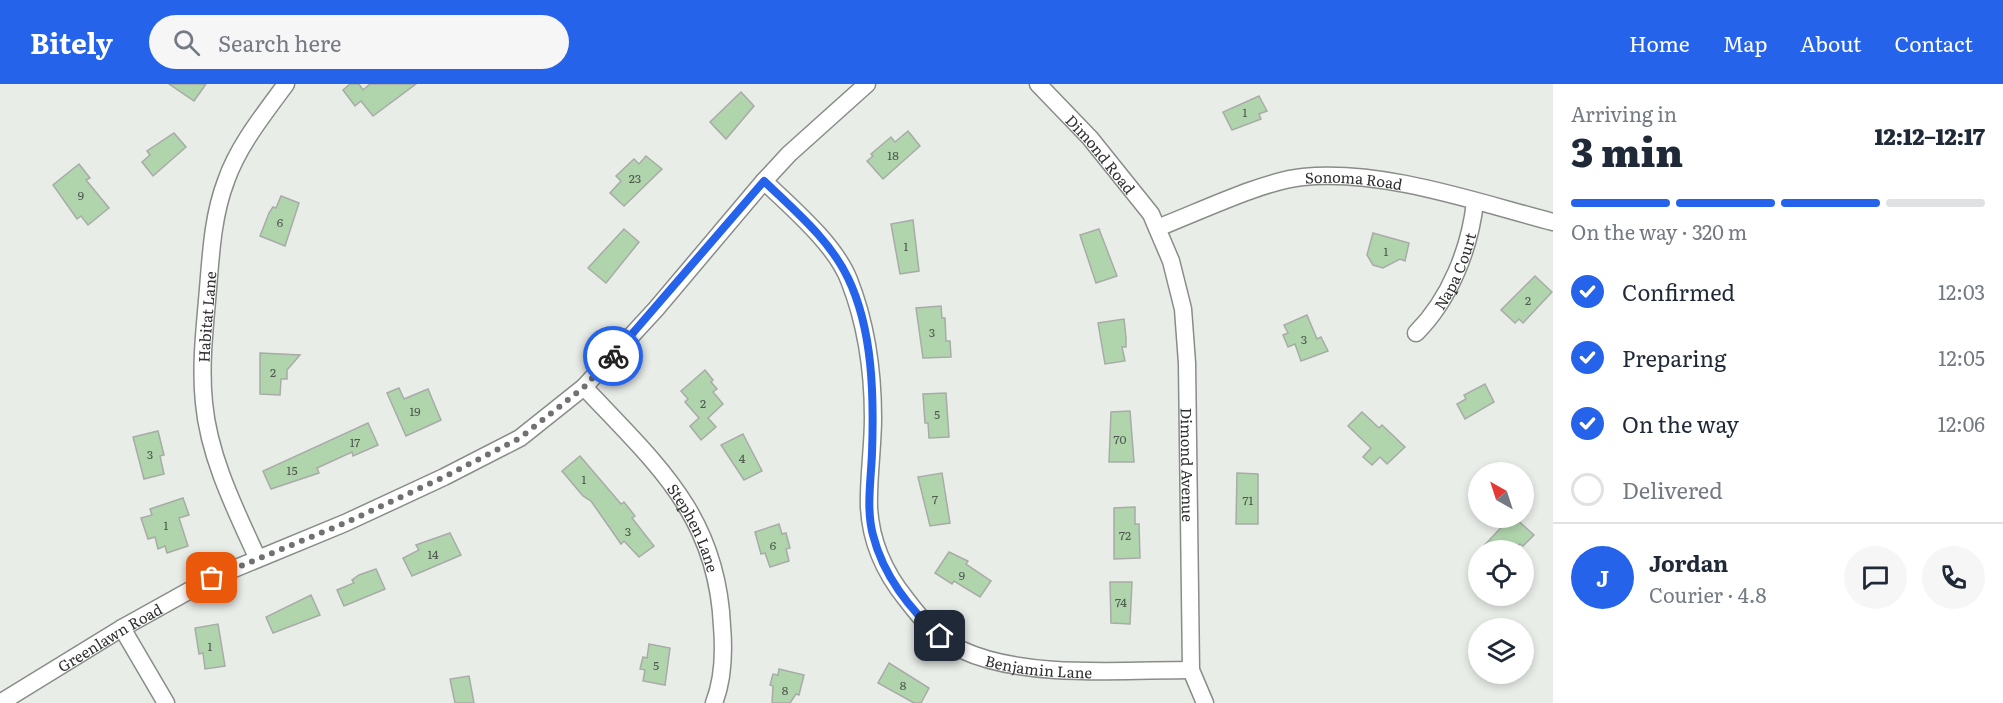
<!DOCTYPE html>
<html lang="en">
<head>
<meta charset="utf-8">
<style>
	:root { --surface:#fff; --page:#f6f6f7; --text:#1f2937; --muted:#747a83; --line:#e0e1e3; --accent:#2563eb }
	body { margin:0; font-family:Literata,serif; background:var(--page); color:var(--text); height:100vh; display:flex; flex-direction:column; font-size:22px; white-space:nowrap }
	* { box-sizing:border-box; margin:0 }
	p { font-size:20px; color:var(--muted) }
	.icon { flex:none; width:33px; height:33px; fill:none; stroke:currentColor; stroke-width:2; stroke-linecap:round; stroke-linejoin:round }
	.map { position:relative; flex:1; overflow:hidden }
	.panel { display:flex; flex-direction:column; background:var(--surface); width:450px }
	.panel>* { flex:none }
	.needle { width:39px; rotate:321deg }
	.controls { position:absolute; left:1468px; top:378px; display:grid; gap:12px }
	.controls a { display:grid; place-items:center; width:66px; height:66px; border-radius:50%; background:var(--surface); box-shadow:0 3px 9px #0003; font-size:30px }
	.pin { position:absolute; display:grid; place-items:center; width:51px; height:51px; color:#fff; margin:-26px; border-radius:12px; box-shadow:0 3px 9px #0006 }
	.courier { position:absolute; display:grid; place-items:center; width:60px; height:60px; margin:-30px; border:4px solid #2563eb; border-radius:50%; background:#fff; color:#222; box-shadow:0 2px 8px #0007 }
	.overview em { font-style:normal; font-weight:800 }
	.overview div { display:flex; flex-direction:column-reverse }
	.overview { display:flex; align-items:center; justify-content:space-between; height:102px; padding:0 18px }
	h1 { font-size:39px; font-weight:800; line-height:45px }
	.bar { display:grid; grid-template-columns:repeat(4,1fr); gap:9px 6px; align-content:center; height:72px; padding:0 18px }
	.bar i { height:8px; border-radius:4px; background:var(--line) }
	.bar .active { background:var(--accent) }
	.bar p { grid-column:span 4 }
	.line { display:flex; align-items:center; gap:15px; padding:0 18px; border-top:2px solid var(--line) }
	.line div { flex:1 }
	.round { display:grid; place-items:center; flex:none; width:63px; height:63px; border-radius:32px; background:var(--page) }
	ol { padding:0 18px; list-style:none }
	li { display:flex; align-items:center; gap:18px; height:66px }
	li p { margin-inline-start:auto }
	li .icon { padding:6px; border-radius:50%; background:var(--accent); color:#fff; stroke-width:4 }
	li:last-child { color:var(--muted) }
	li i { width:33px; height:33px; border:3px solid var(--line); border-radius:50% }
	header { display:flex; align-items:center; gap:36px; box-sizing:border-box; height:84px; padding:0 30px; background:var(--accent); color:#fff }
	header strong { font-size:28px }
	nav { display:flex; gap:33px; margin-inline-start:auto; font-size:21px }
	.search { width:420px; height:54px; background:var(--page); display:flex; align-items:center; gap:15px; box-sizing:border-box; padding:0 21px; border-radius:33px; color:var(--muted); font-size:22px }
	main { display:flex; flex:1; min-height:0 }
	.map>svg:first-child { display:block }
</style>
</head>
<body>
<header>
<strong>Bitely</strong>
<div class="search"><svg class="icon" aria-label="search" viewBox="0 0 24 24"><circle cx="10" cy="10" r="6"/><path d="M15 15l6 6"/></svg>Search here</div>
<nav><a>Home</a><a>Map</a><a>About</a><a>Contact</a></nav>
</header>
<main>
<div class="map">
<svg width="1553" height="619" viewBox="0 0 1553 619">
	<rect width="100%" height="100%" fill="#e9ede8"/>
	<g fill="#b0d5ad" stroke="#a8aba7" stroke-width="1.5">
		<path d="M 169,0 L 206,0 L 194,17 Z"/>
		<path d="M 350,0 L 359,0 L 363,6 L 370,0 L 416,0 L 373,32 L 361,17 L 355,22 L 343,6 Z"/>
		<path d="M 741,8 L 754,22 L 726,55 L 710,38 Z"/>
		<path d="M 1259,12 L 1267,27 L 1259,30 L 1261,35 L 1232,46 L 1223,28 Z"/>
		<path d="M 908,47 L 920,62 L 883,95 L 867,77 L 873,72 L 871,70 L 891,53 L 895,58 Z"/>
		<path d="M 174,49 L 186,63 L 153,92 L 142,78 L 150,71 L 147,67 Z"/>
		<path d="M 646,72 L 662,85 L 624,122 L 610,109 L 621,97 L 616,92 L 634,75 L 639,80 Z"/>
		<path d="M 79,80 L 90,94 L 86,96 L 109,124 L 88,141 L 81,132 L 77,135 L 53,101 Z"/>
		<path d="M 281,112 L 299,119 L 285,162 L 260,152 L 269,129 L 273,123 L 276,124 Z"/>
		<path d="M 913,136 L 919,187 L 900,190 L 891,140 Z"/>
		<path d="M 624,145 L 639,158 L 606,199 L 588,184 Z"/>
		<path d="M 1099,145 L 1117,192 L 1096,199 L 1080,151 Z"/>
		<path d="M 1373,149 L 1409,159 L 1405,177 L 1400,175 L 1383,184 L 1373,181 L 1367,171 Z"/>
		<path d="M 1535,192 L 1552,208 L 1523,239 L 1519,235 L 1515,239 L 1501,226 Z"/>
		<path d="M 941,222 L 942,234 L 945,234 L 946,257 L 950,257 L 951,273 L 923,274 L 916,224 Z"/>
		<path d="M 1307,231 L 1317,255 L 1321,253 L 1328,267 L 1301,277 L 1295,260 L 1288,263 L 1283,251 L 1288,249 L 1284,241 Z"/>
		<path d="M 1124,235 L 1126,254 L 1126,263 L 1122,263 L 1125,277 L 1105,280 L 1098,239 Z"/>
		<path d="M 260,269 L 300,271 L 287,286 L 287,295 L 281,295 L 280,311 L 260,310 Z"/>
		<path d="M 705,286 L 713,296 L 711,298 L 717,305 L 713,308 L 723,320 L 708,334 L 716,343 L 701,356 L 690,342 L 699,334 L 685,318 L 688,315 L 681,307 Z"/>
		<path d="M 1485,300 L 1494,318 L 1465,335 L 1457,320 L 1466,315 L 1464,311 Z"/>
		<path d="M 399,304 L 404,315 L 428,305 L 441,336 L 406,352 L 387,309 Z"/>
		<path d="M 946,309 L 949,353 L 929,354 L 928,339 L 925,339 L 923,310 Z"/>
		<path d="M 1130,327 L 1134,378 L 1109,378 L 1111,328 Z"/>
		<path d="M 1362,328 L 1379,344 L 1382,341 L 1405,363 L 1387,380 L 1380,373 L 1372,381 L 1363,373 L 1371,364 L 1348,342 Z"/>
		<path d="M 368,339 L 378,361 L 353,372 L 352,368 L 317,384 L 319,389 L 271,405 L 263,387 Z"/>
		<path d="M 158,347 L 164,371 L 160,372 L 164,390 L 144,395 L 133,353 Z"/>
		<path d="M 743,350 L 762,387 L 744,396 L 721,361 Z"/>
		<path d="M 580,372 L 621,420 L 624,418 L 635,432 L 632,434 L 654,462 L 639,473 L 624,457 L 621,460 L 591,417 L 583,412 L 562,387 Z"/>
		<path d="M 942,389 L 950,439 L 930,442 L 918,393 Z"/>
		<path d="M 1237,389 L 1258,390 L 1258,440 L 1236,440 Z"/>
		<path d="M 183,414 L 189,431 L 179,434 L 188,462 L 167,469 L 165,462 L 158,465 L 155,453 L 148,455 L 141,434 L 152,431 L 150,425 Z"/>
		<path d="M 1135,423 L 1135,440 L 1139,440 L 1140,474 L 1114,475 L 1114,424 Z"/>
		<path d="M 1510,434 L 1515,434 L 1534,451 L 1523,462 L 1520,460 L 1514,466 L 1480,466 Z"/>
		<path d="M 779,440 L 782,450 L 786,449 L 790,464 L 786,465 L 789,477 L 770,483 L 765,469 L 761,470 L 755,448 Z"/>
		<path d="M 450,449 L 461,471 L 412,492 L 403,474 L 419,466 L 416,461 Z"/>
		<path d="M 949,468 L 968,477 L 966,480 L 991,497 L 980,513 L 954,497 L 952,500 L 935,489 Z"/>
		<path d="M 376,485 L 385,505 L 344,522 L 337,506 L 354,499 L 352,496 L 359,491 Z"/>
		<path d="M 1110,498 L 1132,498 L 1130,540 L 1111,539 Z"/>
		<path d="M 311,511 L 320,531 L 273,549 L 266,533 Z"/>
		<path d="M 218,540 L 225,582 L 205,585 L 203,569 L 199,570 L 195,544 Z"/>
		<path d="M 649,560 L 670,564 L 665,601 L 643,597 L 645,586 L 640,585 L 643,573 L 647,574 Z"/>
		<path d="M 889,579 L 929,604 L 921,619 L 914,619 L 878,599 Z"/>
		<path d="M 779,585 L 804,591 L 799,611 L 796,610 L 790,619 L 772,619 L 773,602 L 770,601 L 773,590 L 778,591 Z"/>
		<path d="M 469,592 L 474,619 L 455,619 L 450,595 Z"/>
	</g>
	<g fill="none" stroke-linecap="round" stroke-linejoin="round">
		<defs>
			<g id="street">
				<path id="s1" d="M 1038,0 L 1090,54 L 1151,130 L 1171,177 L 1183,225 L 1187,279 L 1191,586 L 1205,619"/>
				<path id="s2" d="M 764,97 C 792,124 835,160 849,196 C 866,239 873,288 873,334 C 873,364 868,394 869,424 C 871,458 885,489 906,515 C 922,536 938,555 962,566 C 1024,595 1123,586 1191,586"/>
				<path id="s3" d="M 1157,144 C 1197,129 1262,97 1303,93 C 1383,85 1476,118 1553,138"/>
				<path id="s4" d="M 1416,249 C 1450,215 1470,164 1475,118"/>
				<path id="s5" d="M 584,303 C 655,379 717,430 722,542 C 724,566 723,596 714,619"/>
				<path id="s6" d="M 257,473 C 235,425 209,373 204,319 C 200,281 205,242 208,205 C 211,168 213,131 226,97 C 238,62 264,30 286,0"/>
				<path d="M 122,544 L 166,619"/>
				<path id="s7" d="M 0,619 L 122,544 L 212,494 L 345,439 L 444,393 L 520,354 L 584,303 L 656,225 L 764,97 L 789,70 L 867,0"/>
			</g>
		</defs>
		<use href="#street" stroke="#898d89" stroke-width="19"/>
		<use href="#street" stroke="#fff" stroke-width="16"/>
	</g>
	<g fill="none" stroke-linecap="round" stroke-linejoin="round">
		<path stroke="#707270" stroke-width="6" stroke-dasharray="0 10.8" d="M 212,494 L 345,439 L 444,393 L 520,354 L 584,303 L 613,272"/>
		<path stroke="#2563eb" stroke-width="8" d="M 613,272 L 764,97 C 794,126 830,156 848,194 C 873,246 874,312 872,369 C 871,396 866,425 873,451 C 883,491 910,526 940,552"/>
	</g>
	<g text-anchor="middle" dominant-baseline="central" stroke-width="4.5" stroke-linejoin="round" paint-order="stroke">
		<g font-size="12" fill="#4f594e">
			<text x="1245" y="28">1</text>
			<text x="893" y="71">18</text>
			<text x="635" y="94">23</text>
			<text x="81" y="111">9</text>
			<text x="280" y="138">6</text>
			<text x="906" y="162">1</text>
			<text x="1386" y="167">1</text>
			<text x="1528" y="216">2</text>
			<text x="932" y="248">3</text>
			<text x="1304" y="255">3</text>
			<text x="273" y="288">2</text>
			<text x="703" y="319">2</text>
			<text x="415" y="327">19</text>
			<text x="937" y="330">5</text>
			<text x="1120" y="355">70</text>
			<text x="355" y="358">17</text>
			<text x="150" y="370">3</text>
			<text x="742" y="374">4</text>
			<text x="292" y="386">15</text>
			<text x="584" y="395">1</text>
			<text x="935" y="415">7</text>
			<text x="1248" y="416">71</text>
			<text x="166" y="441">1</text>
			<text x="628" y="447">3</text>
			<text x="1125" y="451">72</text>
			<text x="773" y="461">6</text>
			<text x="433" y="470">14</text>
			<text x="962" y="491">9</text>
			<text x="1121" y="518">74</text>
			<text x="210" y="562">1</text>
			<text x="656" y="581">5</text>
			<text x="903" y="601">8</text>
			<text x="785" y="606">8</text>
		</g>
		<g font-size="15" fill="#2f302f" stroke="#e9ede8">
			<text stroke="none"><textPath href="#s1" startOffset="94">Dimond Road</textPath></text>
			<text stroke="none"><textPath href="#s3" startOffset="206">Sonoma Road</textPath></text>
			<text stroke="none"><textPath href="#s4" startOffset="74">Napa Court</textPath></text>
			<text stroke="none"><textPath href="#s6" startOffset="250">Habitat Lane</textPath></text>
			<text stroke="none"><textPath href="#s1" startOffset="429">Dimond Avenue</textPath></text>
			<text stroke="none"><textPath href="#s5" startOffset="180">Stephen Lane</textPath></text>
			<text stroke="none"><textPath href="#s7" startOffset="128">Greenlawn Road</textPath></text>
			<text stroke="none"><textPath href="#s2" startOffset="618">Benjamin Lane</textPath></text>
		</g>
	</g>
</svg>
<div class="controls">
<a><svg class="needle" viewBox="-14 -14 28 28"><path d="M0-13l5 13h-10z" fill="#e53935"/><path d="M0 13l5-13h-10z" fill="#747a83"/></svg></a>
<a><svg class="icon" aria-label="locate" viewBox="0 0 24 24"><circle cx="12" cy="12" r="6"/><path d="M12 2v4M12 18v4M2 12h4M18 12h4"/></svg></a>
<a><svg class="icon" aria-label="layers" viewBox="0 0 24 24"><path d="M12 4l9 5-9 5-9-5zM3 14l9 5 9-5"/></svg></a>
</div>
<div class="pin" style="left:212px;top:494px;background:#ea580c"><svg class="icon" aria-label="bag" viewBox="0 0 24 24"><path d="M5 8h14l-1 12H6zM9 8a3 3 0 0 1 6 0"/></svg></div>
<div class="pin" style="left:940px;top:552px;background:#1f2937"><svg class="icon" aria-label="home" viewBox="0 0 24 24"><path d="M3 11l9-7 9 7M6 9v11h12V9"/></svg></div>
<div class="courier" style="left:613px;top:272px"><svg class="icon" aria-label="bike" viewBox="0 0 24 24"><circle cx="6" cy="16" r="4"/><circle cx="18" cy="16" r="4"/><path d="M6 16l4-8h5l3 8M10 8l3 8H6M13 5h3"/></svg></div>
</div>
<section class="panel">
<div class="overview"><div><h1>3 min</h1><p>Arriving in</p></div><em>12:12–12:17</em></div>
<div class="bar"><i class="active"></i><i class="active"></i><i class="active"></i><i></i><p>On the way · 320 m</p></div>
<ol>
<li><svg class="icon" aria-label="check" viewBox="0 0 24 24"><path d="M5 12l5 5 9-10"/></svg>Confirmed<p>12:03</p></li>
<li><svg class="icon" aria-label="check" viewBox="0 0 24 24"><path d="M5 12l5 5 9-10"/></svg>Preparing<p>12:05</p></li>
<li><svg class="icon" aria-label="check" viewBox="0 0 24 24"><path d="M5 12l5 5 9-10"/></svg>On the way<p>12:06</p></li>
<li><i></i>Delivered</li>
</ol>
<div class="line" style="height:108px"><b class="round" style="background:var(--accent);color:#fff">J</b><div><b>Jordan</b><p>Courier · 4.8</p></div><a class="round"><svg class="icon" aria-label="chat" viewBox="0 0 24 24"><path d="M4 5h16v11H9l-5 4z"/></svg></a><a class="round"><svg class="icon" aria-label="phone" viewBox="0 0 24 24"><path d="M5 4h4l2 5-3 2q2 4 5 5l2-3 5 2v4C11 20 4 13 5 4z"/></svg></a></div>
</section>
</main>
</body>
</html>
